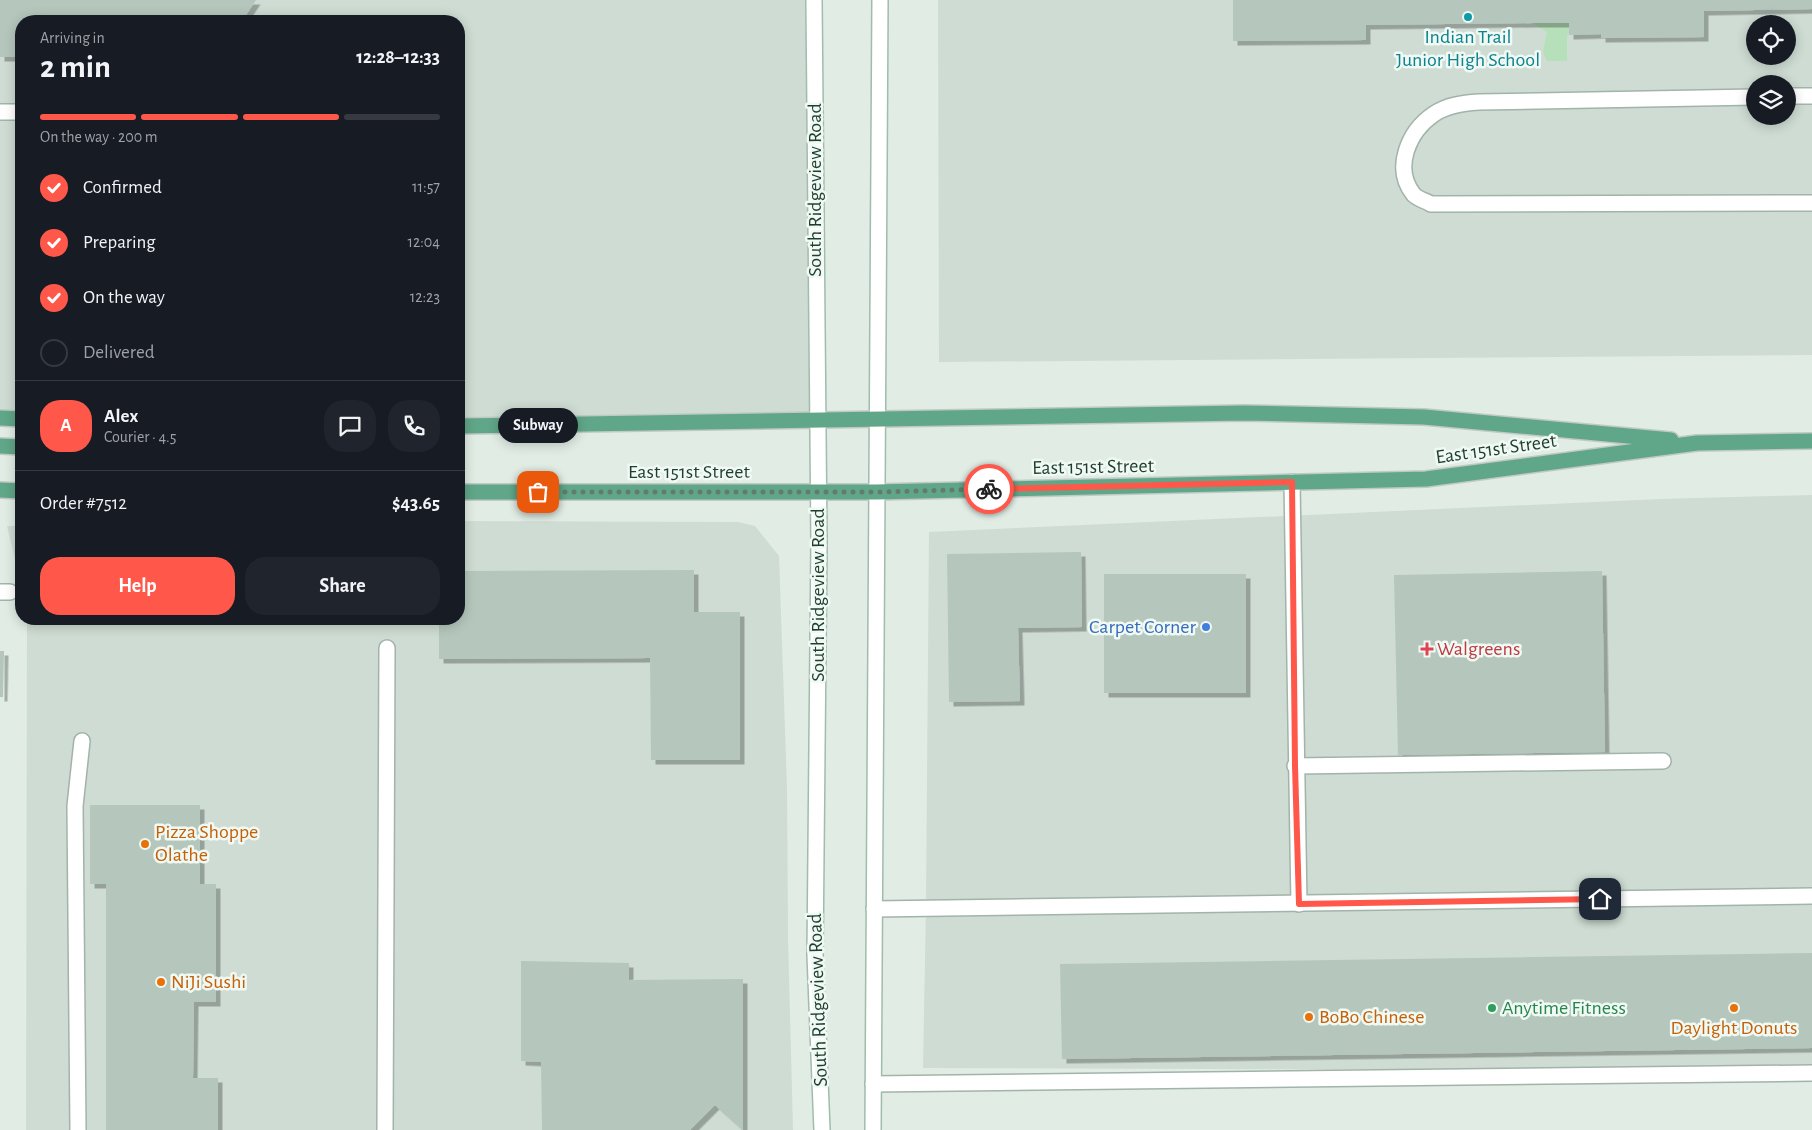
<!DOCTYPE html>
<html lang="en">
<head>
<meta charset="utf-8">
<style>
	:root { --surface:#171b24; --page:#20242c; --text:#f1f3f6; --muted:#9ea1a6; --line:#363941; --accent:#ff584b }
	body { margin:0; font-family:"Alegreya Sans",sans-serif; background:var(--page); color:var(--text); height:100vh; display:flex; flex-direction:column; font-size:19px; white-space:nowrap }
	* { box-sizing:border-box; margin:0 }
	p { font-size:16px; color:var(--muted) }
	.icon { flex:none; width:28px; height:28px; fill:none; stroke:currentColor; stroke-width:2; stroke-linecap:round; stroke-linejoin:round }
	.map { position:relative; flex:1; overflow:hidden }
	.details { position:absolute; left:15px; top:15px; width:450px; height:610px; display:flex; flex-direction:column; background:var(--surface); border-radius:20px; box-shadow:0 2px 12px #0003 }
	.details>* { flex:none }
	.tools { position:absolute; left:1746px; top:15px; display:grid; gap:10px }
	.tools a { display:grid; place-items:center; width:50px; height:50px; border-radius:50%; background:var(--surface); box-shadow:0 2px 12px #0003; font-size:25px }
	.pin { position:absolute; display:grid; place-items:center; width:42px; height:42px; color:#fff; margin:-21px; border-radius:10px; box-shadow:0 2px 8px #0006 }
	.courier { position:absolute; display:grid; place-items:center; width:50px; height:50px; margin:-25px; border:4px solid #ff584b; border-radius:50%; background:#fff; color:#222; box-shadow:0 1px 6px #0007 }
	.bubble { position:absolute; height:35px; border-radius:18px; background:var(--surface); box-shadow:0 2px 12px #0003; font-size:16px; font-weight:700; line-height:35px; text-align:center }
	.summary em { font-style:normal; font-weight:700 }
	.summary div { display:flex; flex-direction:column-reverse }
	.summary { display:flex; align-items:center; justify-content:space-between; height:85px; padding:0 25px }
	h1 { font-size:32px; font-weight:700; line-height:38px }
	.bar { display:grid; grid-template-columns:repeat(4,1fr); gap:8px 5px; align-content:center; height:60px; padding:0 25px }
	.bar i { height:6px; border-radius:4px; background:var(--line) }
	.bar .selected { background:var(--accent) }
	.bar p { grid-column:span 4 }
	.line { display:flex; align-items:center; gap:12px; padding:0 25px; border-top:1px solid var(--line) }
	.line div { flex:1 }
	.round { display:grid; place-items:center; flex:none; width:52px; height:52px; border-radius:20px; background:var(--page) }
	ol { padding:0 25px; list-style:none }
	li { display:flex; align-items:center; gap:15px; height:55px }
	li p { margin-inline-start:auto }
	li .icon { padding:5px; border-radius:50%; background:var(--accent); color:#fff; stroke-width:4 }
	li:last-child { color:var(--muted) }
	li i { width:28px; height:28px; border:2px solid var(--line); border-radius:50% }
	.primary-button { display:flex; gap:10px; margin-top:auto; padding:10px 25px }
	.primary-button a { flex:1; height:58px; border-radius:20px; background:var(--accent); color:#fff; font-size:20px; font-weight:700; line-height:58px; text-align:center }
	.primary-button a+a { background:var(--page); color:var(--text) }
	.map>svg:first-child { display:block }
</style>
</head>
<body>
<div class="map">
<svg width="1812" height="1130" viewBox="0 0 1812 1130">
	<defs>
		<filter id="shadow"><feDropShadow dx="4.5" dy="4.5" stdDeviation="0" flood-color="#0004"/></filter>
	</defs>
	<rect width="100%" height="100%" fill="#e0ece4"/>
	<g fill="#cedcd3" fill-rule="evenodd">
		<path d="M 0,0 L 814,0 L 818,420 L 459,426 L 459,21 L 21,21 L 21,419 L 0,418 Z"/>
		<path d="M 938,0 L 1812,0 L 1812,355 L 939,362 ZM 1755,24 L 1788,24 L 1788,56 L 1755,56 ZM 1755,84 L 1788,84 L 1788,116 L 1755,116 Z"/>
		<path d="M 1812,495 L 1812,1071 L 923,1068 L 926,907 L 929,532 L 1661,499 Z"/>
		<path d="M 459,521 L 738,522 L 755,526 L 779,556 L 787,789 L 788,939 L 793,1130 L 26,1130 L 27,619 L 459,619 Z"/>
		<path d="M 7,526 L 21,526 L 21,584 Z"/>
	</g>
	<path fill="#b6e0ba" d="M 1534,23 L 1569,23 L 1569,35 L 1567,35 L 1567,61 L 1547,61 L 1543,52 L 1547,32 L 1535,25 Z"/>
	<g fill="#b5c7bd" filter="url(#shadow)">
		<path d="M 0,0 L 256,0 L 242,21 L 21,21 L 21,57 L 0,57 Z"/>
		<path d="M 1233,0 L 1812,0 L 1812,9 L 1704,11 L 1704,37 L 1601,38 L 1601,34 L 1569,35 L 1569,23 L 1534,23 L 1366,25 L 1366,40 L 1233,41 Z"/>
		<path d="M 1081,552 L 1082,627 L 1018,628 L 1020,701 L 949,702 L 947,554 Z"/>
		<path d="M 694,570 L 694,612 L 740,612 L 740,760 L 651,760 L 650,658 L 439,659 L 439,619 L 459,619 L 459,571 Z"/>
		<path d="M 1602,571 L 1605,752 L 1398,755 L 1394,575 Z"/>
		<rect x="1104" y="574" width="142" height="119"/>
		<path d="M 0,651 L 4,651 L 3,697 L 0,697 Z"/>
		<path d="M 90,805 L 200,805 L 200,884 L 216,884 L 216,1002 L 194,1002 L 193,1078 L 218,1078 L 218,1130 L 106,1130 L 106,884 L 90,884 Z"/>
		<path d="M 1812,953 L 1812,1048 L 1062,1059 L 1060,964 Z"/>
		<path d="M 521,961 L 629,963 L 629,980 L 743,979 L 743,1130 L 715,1105 L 690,1130 L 542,1130 L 541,1062 L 521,1061 Z"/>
	</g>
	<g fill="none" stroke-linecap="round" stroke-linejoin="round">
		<defs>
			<g id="service">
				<path d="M 1788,96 L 1812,96"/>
				<path d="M 1755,97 L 1479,102 C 1463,103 1447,105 1434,114 C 1409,131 1392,168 1414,195 C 1418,199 1426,201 1431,204 L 1812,203"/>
				<path d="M 0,112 L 21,112"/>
				<path d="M 1292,482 L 1299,904"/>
				<path d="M 0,592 L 10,592"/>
				<path d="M 1295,766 L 1663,761"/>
				<path d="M 874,909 L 1812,896"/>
				<path d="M 873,1084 L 1812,1073"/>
				<path d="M 78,1130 L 75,806 L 82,741"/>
				<path d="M 385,1130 L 387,648"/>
			</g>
			<g id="secondary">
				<path d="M 814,0 L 819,542 L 815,955 L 822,1130"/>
				<path d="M 873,1130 L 880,0"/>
			</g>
			<g id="primary">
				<path d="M 0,418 L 21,419"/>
				<path d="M 459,426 L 1244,413 L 1424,417 L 1671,440"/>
				<path d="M 0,446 L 21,447"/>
				<path d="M 0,490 L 21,491"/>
				<path d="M 459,492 L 876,492 L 1426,479 L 1697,443 L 1812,441"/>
			</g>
		</defs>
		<use href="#service" stroke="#a2b4aa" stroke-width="18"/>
		<use href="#secondary" stroke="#a0bcad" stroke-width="18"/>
		<use href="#primary" stroke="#c0c9c5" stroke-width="18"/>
		<use href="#service" stroke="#fff" stroke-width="15"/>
		<use href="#secondary" stroke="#fff" stroke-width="15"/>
		<use href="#primary" stroke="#60a688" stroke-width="15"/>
	</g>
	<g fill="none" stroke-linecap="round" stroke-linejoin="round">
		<path stroke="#637b6f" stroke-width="5" stroke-dasharray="0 9" d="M 538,492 L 876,492 L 989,489"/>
		<path stroke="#ff584b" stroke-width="6" d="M 989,489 L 1292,482 L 1295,766 L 1299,904 L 1600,899"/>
	</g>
	<circle fill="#0f9aa8" stroke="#f0f9f3" stroke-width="2" cx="1468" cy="17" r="5"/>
	<circle fill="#3f7fe0" stroke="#f0f9f3" stroke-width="2" cx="1206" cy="627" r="5"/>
	<path fill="#e0444e" stroke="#f0f9f3" stroke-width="2" d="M1424.5 641.5h5v5h5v5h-5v5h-5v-5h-5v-5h5z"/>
	<g fill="#e8710a" stroke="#f0f9f3" stroke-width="2">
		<circle cx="145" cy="844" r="5"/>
		<circle cx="161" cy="982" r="5"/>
		<circle cx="1734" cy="1008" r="5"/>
		<circle cx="1309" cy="1017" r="5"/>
	</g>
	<circle fill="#2e9e5b" stroke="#f0f9f3" stroke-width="2" cx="1492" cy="1008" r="5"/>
	<g text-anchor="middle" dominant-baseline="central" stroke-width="5" stroke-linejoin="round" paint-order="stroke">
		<g font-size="20" fill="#0d838f" stroke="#f0f9f3">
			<text x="1468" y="37">Indian Trail<tspan x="1468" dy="23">Junior High School</tspan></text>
		</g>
		<g font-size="20" fill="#1f3e30" stroke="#f0f9f3">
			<text transform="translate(815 190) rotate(-90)">South Ridgeview Road</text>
			<text transform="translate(1496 449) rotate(-8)">East 151st Street</text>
			<text transform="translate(1093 467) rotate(-1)">East 151st Street</text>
			<text x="689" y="472">East 151st Street</text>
			<text transform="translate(818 595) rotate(-90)">South Ridgeview Road</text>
			<text transform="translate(818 1000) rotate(-92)">South Ridgeview Road</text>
		</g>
		<g font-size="20" fill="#366cbe" stroke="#f0f9f3" text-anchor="end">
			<text x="1196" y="627">Carpet Corner</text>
		</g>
		<g font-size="20" fill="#be3a42" stroke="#f0f9f3" text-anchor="start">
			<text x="1437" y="649">Walgreens</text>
		</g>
		<g font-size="20" fill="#c56008" stroke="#f0f9f3" text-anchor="start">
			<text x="155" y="832">Pizza Shoppe<tspan x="155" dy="23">Olathe</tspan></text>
			<text x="171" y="982">NiJi Sushi</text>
			<text x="1319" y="1017">BoBo Chinese</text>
			<text x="1734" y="1028" text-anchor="middle">Daylight Donuts</text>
		</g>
		<g font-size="20" fill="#27864d" stroke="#f0f9f3" text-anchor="start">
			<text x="1502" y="1008">Anytime Fitness</text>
		</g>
	</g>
</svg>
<div class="tools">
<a><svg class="icon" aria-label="locate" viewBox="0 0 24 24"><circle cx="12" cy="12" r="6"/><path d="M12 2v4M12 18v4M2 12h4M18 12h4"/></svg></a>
<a><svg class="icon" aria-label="layers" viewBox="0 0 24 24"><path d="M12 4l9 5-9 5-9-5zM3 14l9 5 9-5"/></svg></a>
</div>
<div class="pin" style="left:538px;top:492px;background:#ea580c"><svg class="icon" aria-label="bag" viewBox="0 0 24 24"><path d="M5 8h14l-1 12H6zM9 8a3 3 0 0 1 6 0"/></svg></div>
<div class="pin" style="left:1600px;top:899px;background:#1f2937"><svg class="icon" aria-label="home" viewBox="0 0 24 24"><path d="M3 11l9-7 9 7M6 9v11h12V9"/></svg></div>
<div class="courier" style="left:989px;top:489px"><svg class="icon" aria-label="bike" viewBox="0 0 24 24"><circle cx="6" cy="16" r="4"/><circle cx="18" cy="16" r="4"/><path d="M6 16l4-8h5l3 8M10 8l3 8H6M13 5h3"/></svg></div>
<div class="bubble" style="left:498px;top:408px;width:80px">Subway</div>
<section class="details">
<div class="summary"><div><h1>2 min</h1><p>Arriving in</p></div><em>12:28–12:33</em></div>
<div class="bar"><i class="selected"></i><i class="selected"></i><i class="selected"></i><i></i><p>On the way · 200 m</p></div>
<ol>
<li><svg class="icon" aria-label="check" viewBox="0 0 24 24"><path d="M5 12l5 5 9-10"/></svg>Confirmed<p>11:57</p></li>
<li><svg class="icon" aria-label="check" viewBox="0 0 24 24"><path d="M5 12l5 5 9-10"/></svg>Preparing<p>12:04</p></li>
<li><svg class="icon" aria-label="check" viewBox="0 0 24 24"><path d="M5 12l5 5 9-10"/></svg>On the way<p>12:23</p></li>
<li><i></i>Delivered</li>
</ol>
<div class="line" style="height:90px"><b class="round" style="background:var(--accent);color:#fff">A</b><div><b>Alex</b><p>Courier · 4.5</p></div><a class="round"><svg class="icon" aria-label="chat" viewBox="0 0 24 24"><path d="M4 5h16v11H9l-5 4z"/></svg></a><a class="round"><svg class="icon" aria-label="phone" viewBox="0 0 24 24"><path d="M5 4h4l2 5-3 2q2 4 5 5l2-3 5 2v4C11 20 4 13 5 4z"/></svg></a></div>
<div class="line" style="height:65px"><div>Order #7512</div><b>$43.65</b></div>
<div class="primary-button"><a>Help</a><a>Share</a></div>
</section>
</div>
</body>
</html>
